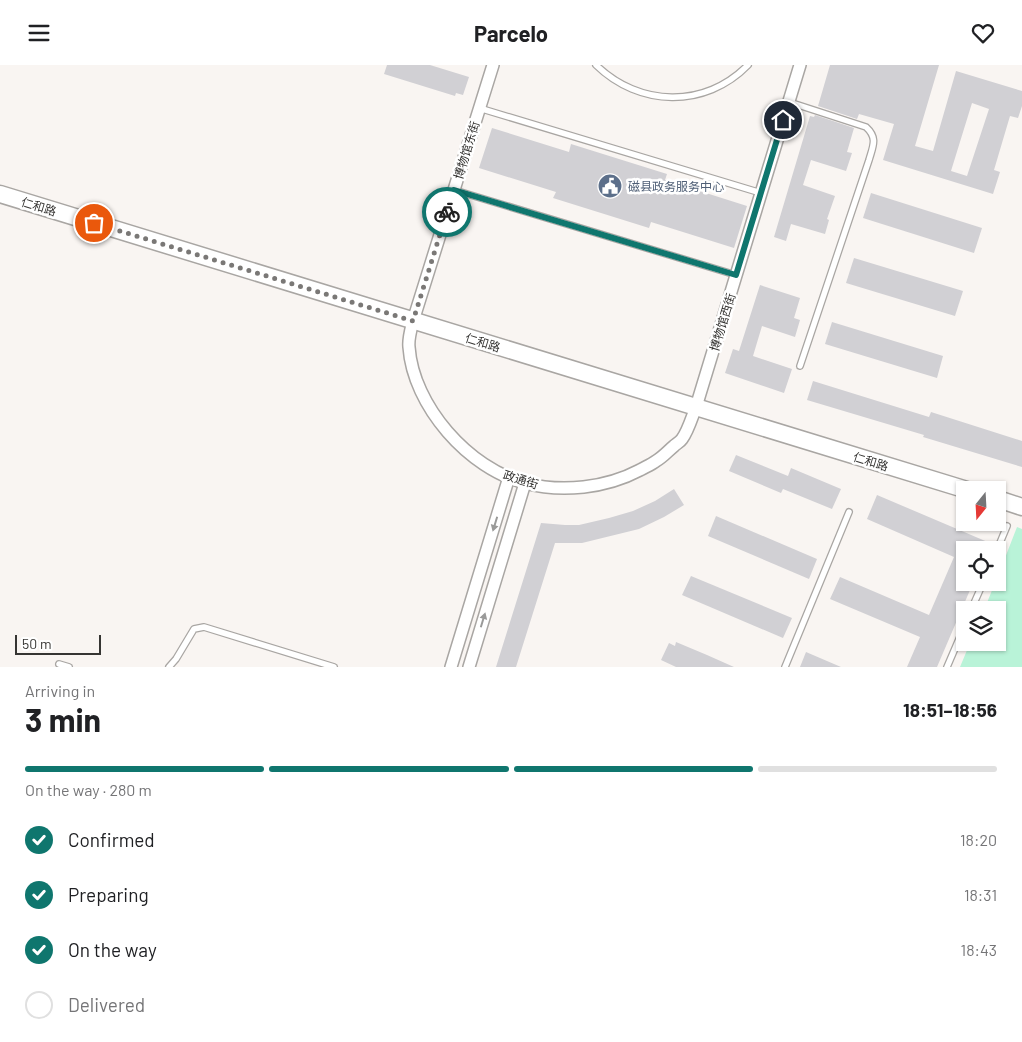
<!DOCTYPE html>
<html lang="en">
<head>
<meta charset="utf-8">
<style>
	:root { --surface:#fff; --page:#f6f6f6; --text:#202124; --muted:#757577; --line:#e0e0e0; --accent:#0f766e }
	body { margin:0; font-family:Barlow,"Noto Sans SC",sans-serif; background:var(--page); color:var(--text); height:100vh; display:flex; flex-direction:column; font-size:19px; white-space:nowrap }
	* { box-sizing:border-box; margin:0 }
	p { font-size:16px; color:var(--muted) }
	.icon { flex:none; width:28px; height:28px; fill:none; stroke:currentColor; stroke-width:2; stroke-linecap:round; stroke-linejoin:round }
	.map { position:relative; height:602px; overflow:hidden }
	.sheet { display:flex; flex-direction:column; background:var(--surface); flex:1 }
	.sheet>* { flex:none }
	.needle { width:32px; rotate:198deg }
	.buttons { position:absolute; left:956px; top:416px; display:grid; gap:10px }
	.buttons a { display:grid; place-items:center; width:50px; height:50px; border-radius:0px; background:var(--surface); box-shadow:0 1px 4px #0004; font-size:25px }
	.scale { position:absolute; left:15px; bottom:12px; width:86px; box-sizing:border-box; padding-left:5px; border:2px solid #363533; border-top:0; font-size:14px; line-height:18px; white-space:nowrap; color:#363533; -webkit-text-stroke:4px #fff; paint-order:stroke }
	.pin { position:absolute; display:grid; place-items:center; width:42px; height:42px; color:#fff; margin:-21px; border:2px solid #fff; border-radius:50%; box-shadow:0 1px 5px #0007 }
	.courier { position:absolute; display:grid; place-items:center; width:50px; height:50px; margin:-25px; border:4px solid #0f766e; border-radius:50%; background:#fff; color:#222; box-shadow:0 1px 6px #0007 }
	.summary em { font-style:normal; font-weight:700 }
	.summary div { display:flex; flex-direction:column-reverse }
	.summary { display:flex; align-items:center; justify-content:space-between; height:85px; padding:0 25px }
	h1 { font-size:32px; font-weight:700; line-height:38px }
	.bar { display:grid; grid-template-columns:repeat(4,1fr); gap:8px 5px; align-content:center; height:60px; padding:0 25px }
	.bar i { height:6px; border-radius:4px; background:var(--line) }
	.bar .on { background:var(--accent) }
	.bar p { grid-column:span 4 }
	ol { padding:0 25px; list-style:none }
	li { display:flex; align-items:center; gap:15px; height:55px }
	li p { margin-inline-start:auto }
	li .icon { padding:5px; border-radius:50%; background:var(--accent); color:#fff; stroke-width:4 }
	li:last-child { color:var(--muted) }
	li i { width:28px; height:28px; border:2px solid var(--line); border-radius:50% }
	header { display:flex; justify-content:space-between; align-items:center; height:65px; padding:0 25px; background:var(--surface); font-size:22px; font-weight:700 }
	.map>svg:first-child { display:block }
</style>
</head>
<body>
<header><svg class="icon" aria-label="menu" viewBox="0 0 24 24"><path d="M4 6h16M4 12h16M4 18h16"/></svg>Parcelo<svg class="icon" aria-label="heart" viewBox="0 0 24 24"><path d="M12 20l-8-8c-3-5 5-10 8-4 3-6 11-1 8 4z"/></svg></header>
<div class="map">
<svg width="1022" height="602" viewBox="0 0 1022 602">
	<rect width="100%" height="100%" fill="#f9f5f2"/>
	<path fill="#b9f3d8" d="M 1017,462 L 1022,464 L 1022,602 L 960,602 L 970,578 L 998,578 L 998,545 L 984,545 L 995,518 L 998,518 L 998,511 Z"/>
	<g fill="#d1d0d4" fill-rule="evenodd">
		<path d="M 387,0 L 430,0 L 469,12 L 463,30 L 456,28 L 455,31 L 384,9 Z"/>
		<path d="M 830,0 L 939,0 L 915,81 L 933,86 L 956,6 L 1022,26 L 1022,41 L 1018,53 L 1010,51 L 994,105 L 1000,107 L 993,129 L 883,95 L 894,59 L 859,49 L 857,54 L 818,41 ZM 972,38 L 989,44 L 967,111 L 951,106 Z"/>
		<path d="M 815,50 L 854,63 L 847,87 L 852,88 L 846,106 L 811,95 L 803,120 L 835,131 L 827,154 L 829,155 L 825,169 L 791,159 L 786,176 L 774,172 L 810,51 L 814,52 Z"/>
		<path d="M 492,63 L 569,87 L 571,79 L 667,109 L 665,115 L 747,141 L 734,183 L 651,157 L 649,163 L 553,133 L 556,127 L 479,103 Z"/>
		<path d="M 871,128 L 982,163 L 974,188 L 863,153 Z"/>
		<path d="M 854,193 L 963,226 L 955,251 L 846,218 Z"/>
		<path d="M 760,220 L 800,233 L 794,253 L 800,255 L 795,272 L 762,261 L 753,291 L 792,304 L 784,328 L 725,308 L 733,284 L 739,286 Z"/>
		<path d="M 832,257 L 943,291 L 937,313 L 825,279 Z"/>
		<path d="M 813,316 L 929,352 L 931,347 L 1022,376 L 1022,402 L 923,372 L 924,370 L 807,335 Z"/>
		<path d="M 736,390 L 788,411 L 791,403 L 841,424 L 832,444 L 783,424 L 781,428 L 729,406 Z"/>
		<path d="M 674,424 L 684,440 L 664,452 L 639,464 L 582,478 L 555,478 L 516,602 L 496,602 L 541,458 L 565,460 L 579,460 L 609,453 L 633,446 L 655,436 Z"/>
		<path d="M 877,430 L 990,478 L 987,485 L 965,485 L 965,518 L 973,518 L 937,602 L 907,602 L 920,572 L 830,534 L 840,512 L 929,550 L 954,492 L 867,454 Z"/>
		<path d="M 716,451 L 817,494 L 809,514 L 708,471 Z"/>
		<path d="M 691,511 L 792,553 L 783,573 L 682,530 Z"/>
		<path d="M 676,577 L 707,590 L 734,602 L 676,602 L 661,595 L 669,578 L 675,581 Z"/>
		<path d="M 806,587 L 841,602 L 800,602 Z"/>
	</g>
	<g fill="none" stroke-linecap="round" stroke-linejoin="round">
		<defs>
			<g id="lane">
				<path d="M 596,0 C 639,42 705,44 748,0"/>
				<path d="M 789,37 L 866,62 C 878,73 873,81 869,95 L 800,301"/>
				<path d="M 479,43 L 761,128"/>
				<path d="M 454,125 L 736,210"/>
				<path d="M 997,485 L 1007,461"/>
				<path d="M 971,545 L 983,518"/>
				<path d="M 59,599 L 69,602"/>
				<path d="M 169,602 L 176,594 L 194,564 L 204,562 L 334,602"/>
				<path d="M 785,602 L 849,447"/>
				<path d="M 947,602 L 965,560"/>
			</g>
			<g id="street">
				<path d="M 493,0 L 413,256 C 411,264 408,274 409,282 C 413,341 469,404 525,418 C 562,428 606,423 640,405 C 645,402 651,400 656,396 C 663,392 668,386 674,381 C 676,379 680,377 682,374 C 688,366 692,352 696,342 L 800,0"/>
				<path d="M 451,602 L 509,412"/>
				<path d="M 469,602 L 525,418"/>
			</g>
			<g id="secondary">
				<path d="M 0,129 L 967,425"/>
				<path d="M 998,434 L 1022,442"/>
			</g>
		</defs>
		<use href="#lane" stroke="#a9a6a3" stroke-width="8"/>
		<use href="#street" stroke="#a9a6a3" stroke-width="14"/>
		<use href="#secondary" stroke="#a9a6a3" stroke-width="19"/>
		<use href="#lane" stroke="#fff" stroke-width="5.5"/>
		<use href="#street" stroke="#fff" stroke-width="11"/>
		<use href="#secondary" stroke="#fff" stroke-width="16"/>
	</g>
	<defs><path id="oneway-solid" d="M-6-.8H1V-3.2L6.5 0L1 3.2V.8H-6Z" transform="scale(1.25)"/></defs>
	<g fill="#9a9a99">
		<use href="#oneway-solid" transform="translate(495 459) rotate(107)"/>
		<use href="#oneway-solid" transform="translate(483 555) rotate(-73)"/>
	</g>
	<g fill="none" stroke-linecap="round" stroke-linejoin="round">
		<path stroke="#7a7876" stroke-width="5" stroke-dasharray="0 9" d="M 94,158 L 413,256 L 447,147"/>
		<path stroke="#0f766e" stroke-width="6" d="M 447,147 L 454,125 L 736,210 L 783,55"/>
	</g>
	<defs>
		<symbol id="civic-disc" viewBox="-11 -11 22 22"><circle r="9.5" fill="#5c6f8a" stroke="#fff"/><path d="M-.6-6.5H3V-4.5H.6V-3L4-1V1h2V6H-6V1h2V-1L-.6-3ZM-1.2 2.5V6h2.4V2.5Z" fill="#fff"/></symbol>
	</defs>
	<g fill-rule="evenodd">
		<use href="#civic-disc" x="596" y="107" width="28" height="28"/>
	</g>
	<g text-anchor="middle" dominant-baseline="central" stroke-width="5" stroke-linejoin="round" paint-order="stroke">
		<g font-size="12" fill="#363533" stroke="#fff">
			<text transform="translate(466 85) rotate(-73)">博物馆东街</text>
			<text transform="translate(39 141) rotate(17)">仁和路</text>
			<text transform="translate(722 257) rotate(-73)">博物馆西街</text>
			<text transform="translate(483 277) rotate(17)">仁和路</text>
			<text transform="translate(871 396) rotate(17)">仁和路</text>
			<text transform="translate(521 414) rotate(17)">政通街</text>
		</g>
		<g font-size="12" fill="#4e5e75" stroke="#fff" text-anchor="start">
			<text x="628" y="121">磁县政务服务中心</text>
		</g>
	</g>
</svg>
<div class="buttons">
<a><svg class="needle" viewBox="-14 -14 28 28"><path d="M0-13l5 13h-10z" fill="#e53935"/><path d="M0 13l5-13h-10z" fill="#757577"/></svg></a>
<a><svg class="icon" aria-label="locate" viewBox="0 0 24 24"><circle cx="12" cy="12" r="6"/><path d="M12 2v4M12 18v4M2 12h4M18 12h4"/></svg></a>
<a><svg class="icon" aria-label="layers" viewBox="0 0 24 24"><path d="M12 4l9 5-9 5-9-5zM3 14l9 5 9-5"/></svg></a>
</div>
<div class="scale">50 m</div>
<div class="pin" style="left:94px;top:158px;background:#ea580c"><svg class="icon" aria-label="bag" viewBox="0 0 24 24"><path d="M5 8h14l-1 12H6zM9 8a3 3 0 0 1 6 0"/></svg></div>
<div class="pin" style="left:783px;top:55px;background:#1f2937"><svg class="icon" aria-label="home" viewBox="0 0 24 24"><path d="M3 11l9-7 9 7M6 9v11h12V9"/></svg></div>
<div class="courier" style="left:447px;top:147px"><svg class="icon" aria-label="bike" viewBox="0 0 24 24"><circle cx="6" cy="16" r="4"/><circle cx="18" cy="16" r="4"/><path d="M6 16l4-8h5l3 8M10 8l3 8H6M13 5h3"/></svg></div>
</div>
<section class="sheet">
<div class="summary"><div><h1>3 min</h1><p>Arriving in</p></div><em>18:51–18:56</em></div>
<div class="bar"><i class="on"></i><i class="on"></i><i class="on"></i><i></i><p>On the way · 280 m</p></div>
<ol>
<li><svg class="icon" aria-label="check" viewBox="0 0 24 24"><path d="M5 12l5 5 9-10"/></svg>Confirmed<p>18:20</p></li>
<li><svg class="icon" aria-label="check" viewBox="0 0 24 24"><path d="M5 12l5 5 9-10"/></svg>Preparing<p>18:31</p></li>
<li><svg class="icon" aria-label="check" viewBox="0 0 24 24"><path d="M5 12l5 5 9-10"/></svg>On the way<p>18:43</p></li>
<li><i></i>Delivered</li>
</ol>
</section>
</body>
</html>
